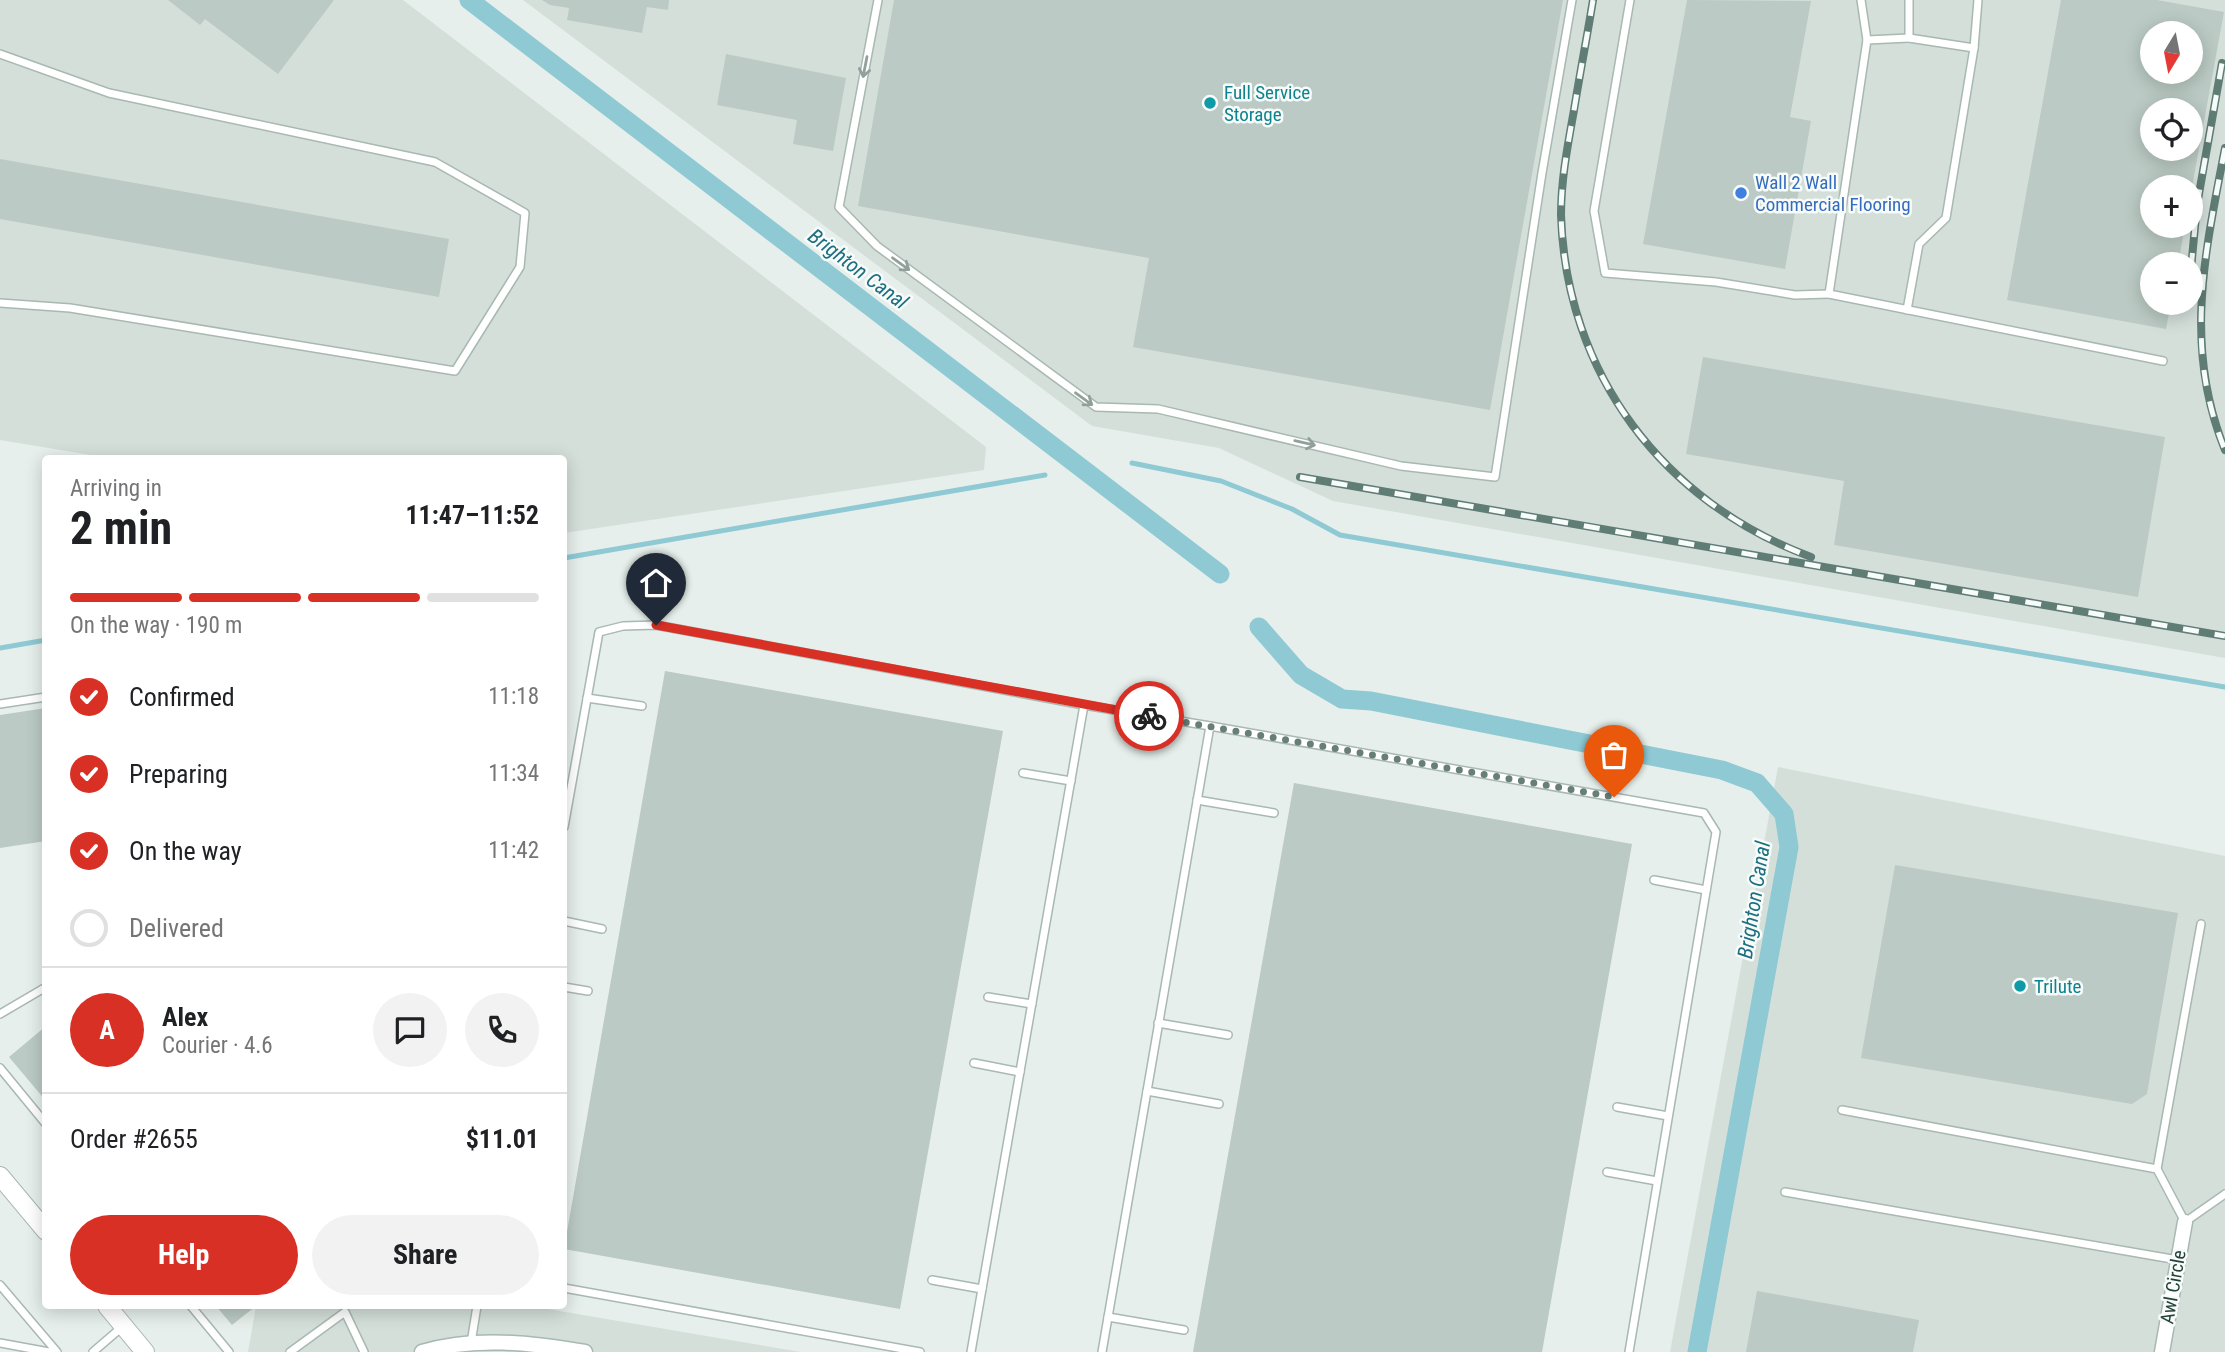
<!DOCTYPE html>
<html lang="en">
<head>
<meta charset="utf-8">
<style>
	:root { --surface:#fff; --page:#f2f2f2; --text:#202124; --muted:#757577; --line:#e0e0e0; --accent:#d93025 }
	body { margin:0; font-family:"Roboto Condensed",sans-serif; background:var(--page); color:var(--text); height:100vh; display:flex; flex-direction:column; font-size:26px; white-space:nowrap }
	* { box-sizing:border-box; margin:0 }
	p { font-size:23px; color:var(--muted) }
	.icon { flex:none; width:38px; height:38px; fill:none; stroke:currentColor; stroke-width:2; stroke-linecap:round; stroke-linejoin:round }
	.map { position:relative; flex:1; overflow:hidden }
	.panel { position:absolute; left:42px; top:455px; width:525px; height:854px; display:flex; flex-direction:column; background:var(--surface); border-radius:7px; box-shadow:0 4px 18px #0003 }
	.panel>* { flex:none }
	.needle { width:46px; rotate:190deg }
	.tools { position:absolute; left:2140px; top:21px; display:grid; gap:14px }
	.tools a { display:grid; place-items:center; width:63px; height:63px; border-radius:50%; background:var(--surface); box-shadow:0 4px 18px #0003; font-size:35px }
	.pin { position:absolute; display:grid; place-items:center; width:60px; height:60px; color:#fff; margin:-72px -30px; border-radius:50% 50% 50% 0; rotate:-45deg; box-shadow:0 0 7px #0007 }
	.pin .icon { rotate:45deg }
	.courier { position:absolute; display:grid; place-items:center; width:70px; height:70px; margin:-35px; border:5px solid #d93025; border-radius:50%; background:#fff; color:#222; box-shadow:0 2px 9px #0007 }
	.overview em { font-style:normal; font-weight:700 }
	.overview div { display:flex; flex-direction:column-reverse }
	.overview { display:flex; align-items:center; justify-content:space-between; height:119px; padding:0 28px }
	h1 { font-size:46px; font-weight:700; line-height:52px }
	.bar { display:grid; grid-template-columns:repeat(4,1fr); gap:10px 7px; align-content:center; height:84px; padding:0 28px }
	.bar i { height:9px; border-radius:5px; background:var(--line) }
	.bar .active { background:var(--accent) }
	.bar p { grid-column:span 4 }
	.line { display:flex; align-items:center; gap:18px; padding:0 28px; border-top:2px solid var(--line) }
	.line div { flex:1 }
	.round { display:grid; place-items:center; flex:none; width:74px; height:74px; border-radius:37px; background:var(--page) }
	ol { padding:0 28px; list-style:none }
	li { display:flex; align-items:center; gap:21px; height:77px }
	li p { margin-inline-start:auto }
	li .icon { padding:7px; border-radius:50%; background:var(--accent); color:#fff; stroke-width:4 }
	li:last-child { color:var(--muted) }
	li i { width:38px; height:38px; border:4px solid var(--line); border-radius:50% }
	.action { display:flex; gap:14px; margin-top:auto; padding:14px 28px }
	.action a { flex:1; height:80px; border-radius:42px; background:var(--accent); color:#fff; font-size:28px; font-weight:700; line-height:80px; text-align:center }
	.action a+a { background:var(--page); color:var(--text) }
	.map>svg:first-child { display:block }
</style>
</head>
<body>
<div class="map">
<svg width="2225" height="1352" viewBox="0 0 2225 1352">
	<rect width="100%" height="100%" fill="#e6efeb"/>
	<g fill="#d4dfda" fill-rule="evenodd">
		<path d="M 0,0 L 403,0 L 986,447 L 984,470 L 564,533 L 564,458 L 109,458 L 0,440 Z"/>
		<path d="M 523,0 L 2225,0 L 2225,658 L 1333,501 L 1219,448 L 1092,426 ZM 2152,33 L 2191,33 L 2191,72 L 2152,72 ZM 2152,110 L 2191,110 L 2191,149 L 2152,149 ZM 2152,187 L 2191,187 L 2191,226 L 2152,226 ZM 2152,264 L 2191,264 L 2191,303 L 2152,303 Z"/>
		<path d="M 1778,767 L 2225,856 L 2225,1352 L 1670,1352 Z"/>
		<path d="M 256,1306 L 530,1306 L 801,1352 L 248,1352 Z"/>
	</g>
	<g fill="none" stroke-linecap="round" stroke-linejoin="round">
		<g stroke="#8ec9d4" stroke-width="5">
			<path d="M 1132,463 L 1221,481 L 1292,509 L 1340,535 L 2225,687"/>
			<path d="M 564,558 L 1045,475"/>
			<path d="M 0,648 L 46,640"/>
		</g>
		<g stroke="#8ec9d4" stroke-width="19">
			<path d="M 469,0 L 1220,574"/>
			<path d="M 1259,627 L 1301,675 L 1342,699 L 1371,701 L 1722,770 L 1757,783 L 1784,814 L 1789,847 L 1697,1352"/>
		</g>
	</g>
	<g fill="#bbcac4" fill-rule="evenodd">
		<path d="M 168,0 L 334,0 L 278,74 L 205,19 L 200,25 Z"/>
		<path d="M 542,0 L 669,0 L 668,10 L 647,7 L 642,33 L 567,20 L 569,8 L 550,5 Z"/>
		<path d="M 894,0 L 1563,0 L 1490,410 L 1133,347 L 1149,258 L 858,206 Z"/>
		<path d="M 1687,0 L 1811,1 L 1790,117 L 1811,121 L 1785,269 L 1643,244 Z"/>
		<path d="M 2061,0 L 2157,0 L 2224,12 L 2192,187 L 2152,187 L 2152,226 L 2185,226 L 2178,264 L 2152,264 L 2152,303 L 2171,303 L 2166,329 L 2007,300 ZM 2152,33 L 2191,33 L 2191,72 L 2152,72 ZM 2152,110 L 2191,110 L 2191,149 L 2152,149 Z"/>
		<path d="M 726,54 L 846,78 L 833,151 L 793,144 L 797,120 L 717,105 Z"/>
		<path d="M 0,159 L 449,239 L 439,297 L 0,219 Z"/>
		<path d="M 1703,357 L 2165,437 L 2138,597 L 1834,545 L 1844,481 L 1686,454 Z"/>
		<path d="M 665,671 L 1003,731 L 900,1309 L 564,1249 Z"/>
		<path d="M 46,708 L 46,841 L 0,848 L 0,715 Z"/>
		<path d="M 1294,783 L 1632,844 L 1542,1352 L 1193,1352 Z"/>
		<path d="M 1895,865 L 2178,913 L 2147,1094 L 2132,1104 L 1861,1058 Z"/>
		<path d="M 46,1026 L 46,1101 L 9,1057 Z"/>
		<path d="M 1757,1291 L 1919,1320 L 1913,1352 L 1746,1352 Z"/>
		<path d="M 216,1306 L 256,1306 L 232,1325 Z"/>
	</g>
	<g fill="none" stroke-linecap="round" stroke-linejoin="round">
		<defs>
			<g id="service">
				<path d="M 878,0 L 839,207 L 877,246 L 1096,407 L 1158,409 L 1401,466 L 1495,477 L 1542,173 L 1572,0"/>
				<path d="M 1630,0 L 1594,211 L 1605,273 L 1716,282 L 1795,295 L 1829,294"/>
				<path d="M 1861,0 L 1867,40"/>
				<path d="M 1909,0 L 1909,38 L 1867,40 L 1829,294 L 2163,361"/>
				<path d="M 1974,48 L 1978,0"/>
				<path d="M 0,54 L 109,93 L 435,162 L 525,213 L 520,267 L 455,371 L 70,308 L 0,303"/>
				<path d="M 1907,310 L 1919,244 L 1946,218 L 1974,48 L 1909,38"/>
				<path d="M 587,698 L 642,706"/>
				<path d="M 0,704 L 46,697"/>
				<path d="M 1084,705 L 1210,726"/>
				<path d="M 1023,773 L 1071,781"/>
				<path d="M 1197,800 L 1274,813"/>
				<path d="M 564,827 L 599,632 L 623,626 L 656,625 L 1084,705 L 971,1352"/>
				<path d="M 1654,880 L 1706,890"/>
				<path d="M 564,921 L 602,929"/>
				<path d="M 564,987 L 588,991"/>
				<path d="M 988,997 L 1032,1004"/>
				<path d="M 0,1014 L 46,987"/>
				<path d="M 1158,1023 L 1228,1035"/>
				<path d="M 974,1063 L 1020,1072"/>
				<path d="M 0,1068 L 46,1124"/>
				<path d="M 1147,1091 L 1219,1104"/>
				<path d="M 1617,1107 L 1668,1116"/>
				<path d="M 1842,1110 L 2157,1169 L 2185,1222 L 2225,1194"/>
				<path d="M 2157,1169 L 2201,924"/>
				<path d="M 1607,1172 L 1657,1181"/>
				<path d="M 1785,1192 L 2178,1260"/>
				<path d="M 932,1280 L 982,1289"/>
				<path d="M 0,1285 L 57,1352"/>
				<path d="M 564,1288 L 920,1352"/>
				<path d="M 191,1306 L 229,1352"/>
				<path d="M 1108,1317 L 1184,1330"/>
				<path d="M 0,1343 L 49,1352"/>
				<path d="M 471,1343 L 477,1306"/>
				<path d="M 93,1352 L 122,1327"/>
				<path d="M 290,1352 L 345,1312 L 364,1352"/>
				<path d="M 1102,1352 L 1210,726 L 1704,813 L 1716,832 L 1629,1352"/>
			</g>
			<g id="minor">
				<path d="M 422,1352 C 475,1336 532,1343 585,1352"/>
				<path d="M 2162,1352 L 2185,1222"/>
			</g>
			<g id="tertiary">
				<path d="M 0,1176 L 46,1231"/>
				<path d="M 107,1306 L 145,1352"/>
			</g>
		</defs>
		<use href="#service" stroke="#a8b8b2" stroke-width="10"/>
		<use href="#minor" stroke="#a8b8b2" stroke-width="17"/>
		<use href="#tertiary" stroke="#a8b8b2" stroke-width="20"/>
		<use href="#service" stroke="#fff" stroke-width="7"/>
		<use href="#minor" stroke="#fff" stroke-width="14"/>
		<use href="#tertiary" stroke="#fff" stroke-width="18"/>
		<defs>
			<g id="rail">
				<path d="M 1593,0 C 1587,37 1580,73 1574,110 C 1568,144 1561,179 1561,215 C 1566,374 1663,502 1811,557"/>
				<path d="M 2225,148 C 2205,253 2183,347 2225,450"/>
				<path d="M 2191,269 L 2197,205 L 2222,63"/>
				<path d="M 1300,477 L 2225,636"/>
			</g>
		</defs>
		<use href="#rail" stroke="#5f7d75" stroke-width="8"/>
		<use href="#rail" stroke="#f7fbf9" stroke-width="5" stroke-dasharray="16" stroke-linecap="butt"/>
	</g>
	<defs><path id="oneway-shaft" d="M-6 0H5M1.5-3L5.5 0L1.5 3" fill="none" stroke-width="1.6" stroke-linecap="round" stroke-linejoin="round" transform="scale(1.75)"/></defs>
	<g stroke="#92a09c">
		<use href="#oneway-shaft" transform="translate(865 67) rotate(101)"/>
		<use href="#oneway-shaft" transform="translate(901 264) rotate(36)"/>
		<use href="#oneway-shaft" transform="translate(1084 399) rotate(36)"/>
		<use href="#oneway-shaft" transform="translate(1305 443) rotate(13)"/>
	</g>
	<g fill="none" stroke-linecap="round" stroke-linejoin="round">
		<path stroke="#687f78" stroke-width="7" stroke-dasharray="0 12.6" d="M 1149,716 L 1614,797"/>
		<path stroke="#d93025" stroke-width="9" d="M 656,625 L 1149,716"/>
	</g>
	<g fill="#0f9aa8" stroke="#f7fbf9" stroke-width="2.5">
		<circle cx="1210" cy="103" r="7"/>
		<circle cx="2020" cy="986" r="7"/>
	</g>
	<circle fill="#3f7fe0" stroke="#f7fbf9" stroke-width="2.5" cx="1741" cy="193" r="7"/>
	<g text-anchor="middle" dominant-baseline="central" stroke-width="5" stroke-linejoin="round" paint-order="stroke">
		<g font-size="19" fill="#0d838f" stroke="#f7fbf9" text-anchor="start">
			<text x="1224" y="92">Full Service<tspan x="1224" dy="22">Storage</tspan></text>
			<text x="2034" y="986">Trilute</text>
		</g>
		<g font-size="19" fill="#366cbe" stroke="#f7fbf9" text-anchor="start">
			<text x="1755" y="182">Wall 2 Wall<tspan x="1755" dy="22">Commercial Flooring</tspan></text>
		</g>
		<g font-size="19" fill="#24423a" stroke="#f7fbf9">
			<text transform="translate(2173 1287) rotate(-80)">Awl Circle</text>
		</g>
		<g font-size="21" font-style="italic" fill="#1c6f80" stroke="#f7fbf9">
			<text transform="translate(858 269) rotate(37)">Brighton Canal</text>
			<text transform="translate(1754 900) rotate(-81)">Brighton Canal</text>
		</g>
	</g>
</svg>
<div class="tools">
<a><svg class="needle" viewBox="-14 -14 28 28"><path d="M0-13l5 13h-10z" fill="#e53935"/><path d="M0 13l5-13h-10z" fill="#757577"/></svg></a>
<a><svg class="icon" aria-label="locate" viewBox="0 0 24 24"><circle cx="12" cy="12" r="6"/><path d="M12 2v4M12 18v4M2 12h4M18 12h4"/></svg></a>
<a>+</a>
<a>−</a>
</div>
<div class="pin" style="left:1614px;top:797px;background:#ea580c"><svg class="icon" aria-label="bag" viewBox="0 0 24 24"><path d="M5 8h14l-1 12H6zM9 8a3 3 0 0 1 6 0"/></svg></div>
<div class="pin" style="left:656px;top:625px;background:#1f2937"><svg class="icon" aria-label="home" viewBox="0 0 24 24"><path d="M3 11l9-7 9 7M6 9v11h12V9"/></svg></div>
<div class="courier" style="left:1149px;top:716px"><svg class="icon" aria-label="bike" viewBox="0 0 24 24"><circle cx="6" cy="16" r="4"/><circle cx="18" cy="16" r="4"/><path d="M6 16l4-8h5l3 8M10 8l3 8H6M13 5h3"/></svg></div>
<section class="panel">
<div class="overview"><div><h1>2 min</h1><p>Arriving in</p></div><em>11:47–11:52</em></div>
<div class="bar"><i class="active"></i><i class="active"></i><i class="active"></i><i></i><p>On the way · 190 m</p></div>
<ol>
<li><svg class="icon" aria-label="check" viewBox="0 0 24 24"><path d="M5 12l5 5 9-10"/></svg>Confirmed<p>11:18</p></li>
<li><svg class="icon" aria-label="check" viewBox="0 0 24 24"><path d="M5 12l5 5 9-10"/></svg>Preparing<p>11:34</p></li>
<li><svg class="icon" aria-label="check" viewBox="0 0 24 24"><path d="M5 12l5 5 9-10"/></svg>On the way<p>11:42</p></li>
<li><i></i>Delivered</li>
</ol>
<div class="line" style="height:126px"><b class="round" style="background:var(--accent);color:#fff">A</b><div><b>Alex</b><p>Courier · 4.6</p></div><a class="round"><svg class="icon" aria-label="chat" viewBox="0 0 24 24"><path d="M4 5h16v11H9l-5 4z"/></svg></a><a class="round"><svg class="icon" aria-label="phone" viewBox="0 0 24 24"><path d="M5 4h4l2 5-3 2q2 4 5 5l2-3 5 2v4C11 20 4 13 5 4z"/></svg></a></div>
<div class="line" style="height:91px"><div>Order #2655</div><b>$11.01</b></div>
<div class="action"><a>Help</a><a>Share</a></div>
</section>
</div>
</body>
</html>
